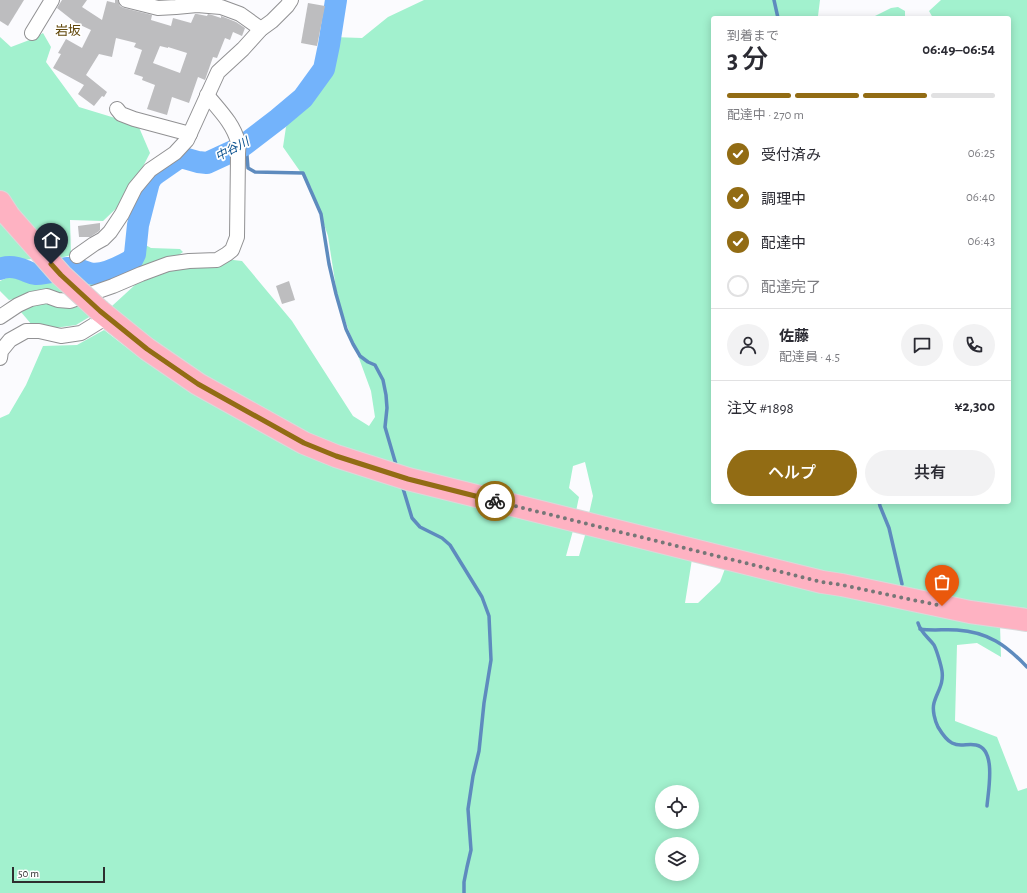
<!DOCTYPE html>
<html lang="ja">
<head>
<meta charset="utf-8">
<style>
	:root { --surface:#fff; --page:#f2f2f3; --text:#2b2b33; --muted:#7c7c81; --line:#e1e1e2; --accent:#926c14 }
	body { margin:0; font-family:"Alegreya Sans","Noto Sans JP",sans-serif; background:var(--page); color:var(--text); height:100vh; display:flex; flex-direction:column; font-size:15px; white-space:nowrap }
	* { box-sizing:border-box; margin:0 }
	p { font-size:13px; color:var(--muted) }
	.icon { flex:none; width:22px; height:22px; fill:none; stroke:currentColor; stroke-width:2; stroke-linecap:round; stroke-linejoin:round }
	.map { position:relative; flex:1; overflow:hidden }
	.drawer { position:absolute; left:711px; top:16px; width:300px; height:488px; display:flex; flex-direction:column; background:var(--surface); border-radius:4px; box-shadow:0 2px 10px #0003 }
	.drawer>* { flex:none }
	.buttons { position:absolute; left:655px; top:785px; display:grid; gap:8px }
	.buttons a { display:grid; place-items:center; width:44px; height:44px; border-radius:50%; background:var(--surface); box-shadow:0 2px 10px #0003; font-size:20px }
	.scale { position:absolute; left:12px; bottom:10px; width:93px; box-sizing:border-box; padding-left:4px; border:2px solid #2e2e2f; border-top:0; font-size:11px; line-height:14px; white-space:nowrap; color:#2e2e2f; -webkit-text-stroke:3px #fff; paint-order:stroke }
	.pin { position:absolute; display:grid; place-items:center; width:34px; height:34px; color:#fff; margin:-41px -17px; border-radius:50% 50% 50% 0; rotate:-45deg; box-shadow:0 0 4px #0007 }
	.pin .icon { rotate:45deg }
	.courier { position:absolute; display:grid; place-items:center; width:40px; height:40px; margin:-20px; border:3px solid #926c14; border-radius:50%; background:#fff; color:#222; box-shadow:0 1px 5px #0007 }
	.summary em { font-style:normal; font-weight:600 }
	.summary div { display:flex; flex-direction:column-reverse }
	.summary { display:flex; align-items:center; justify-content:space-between; height:68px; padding:0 16px }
	h1 { font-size:26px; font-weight:600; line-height:30px }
	.bar { display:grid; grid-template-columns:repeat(4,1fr); gap:6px 4px; align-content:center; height:48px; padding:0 16px }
	.bar i { height:5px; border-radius:3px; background:var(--line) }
	.bar .current { background:var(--accent) }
	.bar p { grid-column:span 4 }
	.line { display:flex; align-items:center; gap:10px; padding:0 16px; border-top:1px solid var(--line) }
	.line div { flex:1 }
	.round { display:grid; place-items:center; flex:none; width:42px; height:42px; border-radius:21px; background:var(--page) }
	ol { padding:0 16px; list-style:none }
	li { display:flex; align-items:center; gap:12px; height:44px }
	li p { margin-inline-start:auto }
	li .icon { padding:4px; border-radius:50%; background:var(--accent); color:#fff; stroke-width:4 }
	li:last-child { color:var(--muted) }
	li i { width:22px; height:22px; border:2px solid var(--line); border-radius:50% }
	.button { display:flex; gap:8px; margin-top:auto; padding:8px 16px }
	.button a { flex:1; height:46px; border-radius:24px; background:var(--accent); color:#fff; font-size:16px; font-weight:600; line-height:46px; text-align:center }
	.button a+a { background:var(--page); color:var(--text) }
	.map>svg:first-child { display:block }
</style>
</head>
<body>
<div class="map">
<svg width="1027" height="893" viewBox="0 0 1027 893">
	<rect width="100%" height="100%" fill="#fbfbfe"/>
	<g fill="#a2f1ce" fill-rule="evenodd">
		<path d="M 424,0 L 820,0 L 818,16 L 819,18 L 713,18 L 713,502 L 1009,502 L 1009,18 L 933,18 L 929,11 L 941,0 L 1027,0 L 1027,608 L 1003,607 L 1000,625 L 1001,657 L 977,643 L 957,645 L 955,721 L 997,737 L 1018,791 L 1027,788 L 1027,893 L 0,893 L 0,418 L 9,414 L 26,385 L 43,346 L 77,345 L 104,330 L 144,361 L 129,331 L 112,306 L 136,284 L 180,267 L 225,259 L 242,261 L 292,321 L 353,416 L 369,426 L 375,417 L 371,391 L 338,301 L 328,236 L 311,187 L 283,147 L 286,127 L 302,95 L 311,81 L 317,56 L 332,37 L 362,38 L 388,17 ZM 585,462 L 593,496 L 588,518 L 726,566 L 720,582 L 698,603 L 685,603 L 692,559 L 586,532 L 579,556 L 566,556 L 574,527 L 575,516 L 579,497 L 569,488 L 573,466 ZM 662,792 L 692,792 L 692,822 L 662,822 ZM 662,844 L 692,844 L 692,874 L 662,874 Z"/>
		<path d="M 898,7 L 905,11 L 905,18 L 871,18 L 891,8 Z"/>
		<path d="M 43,33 L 51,47 L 46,62 L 79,107 L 138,125 L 150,153 L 126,199 L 103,221 L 70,220 L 71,255 L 57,259 L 0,197 L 0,37 L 11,47 L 32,39 Z"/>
		<path d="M 0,222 L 32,259 L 0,263 Z"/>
		<path d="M 140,242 L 151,248 L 180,249 L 183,252 L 173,259 L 149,267 L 138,267 L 118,278 L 92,290 L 74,274 L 110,266 L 130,258 Z"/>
		<path d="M 20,272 L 31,276 L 49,278 L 69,298 L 40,293 L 9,300 L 0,291 L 0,281 Z"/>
		<path d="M 41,301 L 75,303 L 91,316 L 76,325 L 48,329 L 32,325 L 21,312 L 26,304 Z"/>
	</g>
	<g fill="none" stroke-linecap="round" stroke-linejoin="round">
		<g stroke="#5e8bbe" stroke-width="3.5">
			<path d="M 774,0 L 778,18"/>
			<path d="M 246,144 L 248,168 L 255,172 L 303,173 L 321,214 L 329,264 L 336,294 L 346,329 L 353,344 L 360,356 L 368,362 L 375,365 L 383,380 L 386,395 L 387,408 L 385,427 L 397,468"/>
			<path d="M 402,485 L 412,518 L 420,527 L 442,538 L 450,545 L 482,597 L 489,616 L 491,660 L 484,703 L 479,751 L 473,776 L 468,809 L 471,850 L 467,867 L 464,882 L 464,893"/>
			<path d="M 879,502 L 880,506 L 889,528 L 902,584"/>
			<path d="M 918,623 C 921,633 928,637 934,645 C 937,651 941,665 942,671 C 944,684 937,692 934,703 C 932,710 935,721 938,727 C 941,732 946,740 952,743 C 954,744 958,745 961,745 C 966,745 971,744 976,745 C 997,749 988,792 987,806"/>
			<path d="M 920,629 C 932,631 945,629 957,630 C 988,632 1006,645 1027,667"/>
		</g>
		<path stroke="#73b3fb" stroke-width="22" d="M 0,269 C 9,265 17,267 26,271 C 29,272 32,274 35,274 C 45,275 59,269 68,268 C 76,267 82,271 89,273 C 102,277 121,266 132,260 L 135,254 L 138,225 L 149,182 L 152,177 L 157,173 L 180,157 L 184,158 L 198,162 L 207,163 L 233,151 L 244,145 L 278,119 L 303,98 L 324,69 L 329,45 L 336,0"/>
	</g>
	<g fill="#bdbdbf" fill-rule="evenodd">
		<path d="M 0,0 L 24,0 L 8,26 L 0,21 Z"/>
		<path d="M 62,0 L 87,0 L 82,7 L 102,20 L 107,1 L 115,3 L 115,0 L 118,0 L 120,6 L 124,8 L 152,15 L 151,20 L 171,26 L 173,18 L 191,23 L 195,14 L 197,14 L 207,16 L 208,14 L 212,15 L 221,18 L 221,16 L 236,22 L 245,28 L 242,36 L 233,32 L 230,40 L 225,38 L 217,58 L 213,57 L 205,80 L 198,77 L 189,103 L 172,97 L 167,115 L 147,109 L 155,85 L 142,80 L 143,77 L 134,74 L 142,50 L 134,47 L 136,43 L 116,38 L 112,57 L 99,54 L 86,75 L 107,92 L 104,97 L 102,96 L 94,106 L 78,94 L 84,85 L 53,68 L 61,54 L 58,53 L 66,39 L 82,48 L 91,30 L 76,23 L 57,8 ZM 160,46 L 168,48 L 168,47 L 187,53 L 180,73 L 153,63 Z"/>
		<path d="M 308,3 L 325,6 L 317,46 L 301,43 Z"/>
		<path d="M 100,223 L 100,230 L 98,232 L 90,237 L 79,237 L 78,226 Z"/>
		<path d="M 289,281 L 295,300 L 282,304 L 276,286 Z"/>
	</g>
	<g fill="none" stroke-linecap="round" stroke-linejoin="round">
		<defs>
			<g id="street">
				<path d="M 126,0 L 158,8 L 176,7 L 197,5 L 221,7 L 240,14 L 261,29"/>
				<path d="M 32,33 L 52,0"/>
				<path d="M 117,109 L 121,114 L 134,119 L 190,134"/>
				<path d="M 77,256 L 94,244 L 103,239 L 110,232 L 122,214 L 135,188 L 150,170 L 175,153 L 187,140 L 218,72 L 243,49 L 261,29 L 272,21 L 287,6 L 291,0"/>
				<path d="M 0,317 L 18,305 L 31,299 L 47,296 L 58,300 L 70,301 L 113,286 L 141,274 L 168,264 L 189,261 L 217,260 L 227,254 L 232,250 L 237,237 L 238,155 C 238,150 239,146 238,142 C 233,123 219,110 207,95"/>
				<path d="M 0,358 L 1,351 L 10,340 L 26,331 L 39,331 L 61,336 L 81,333 L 107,317"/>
			</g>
			<g id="primary">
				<path d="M 0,202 L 9,216"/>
				<path d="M 100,311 L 147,349 L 198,384 L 304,443 L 336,456 L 408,479 L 822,582 L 842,585 L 970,612 L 1027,620"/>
			</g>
		</defs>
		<use href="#street" stroke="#919193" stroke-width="16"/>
		<use href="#primary" stroke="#d9d9da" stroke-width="24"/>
		<use href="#street" stroke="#fff" stroke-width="14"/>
		<use href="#primary" stroke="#feb2c2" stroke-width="22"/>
		<defs>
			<path id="primary-bridge" d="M 9,216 L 61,275 L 100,311"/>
		</defs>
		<use href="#primary-bridge" stroke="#d9d9da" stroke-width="24" stroke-linecap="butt"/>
		<use href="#primary-bridge" stroke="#feb2c2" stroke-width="22"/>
	</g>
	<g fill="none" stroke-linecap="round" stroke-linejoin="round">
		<path stroke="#767677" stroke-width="4" stroke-dasharray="0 7.2" d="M 495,501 L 822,582 L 842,585 L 942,606"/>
		<path stroke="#926c14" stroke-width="5" d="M 51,264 L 61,275 L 100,311 L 147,349 L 198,384 L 304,443 L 336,456 L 408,479 L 495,501"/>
	</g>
	<g text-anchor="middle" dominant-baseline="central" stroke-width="3.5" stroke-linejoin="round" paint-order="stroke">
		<g font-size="12" font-style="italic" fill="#064e8d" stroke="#fff">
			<text transform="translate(232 149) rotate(-28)">中谷川</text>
		</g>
		<g font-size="13" fill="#61470b" stroke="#fff">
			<text x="68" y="31">岩坂</text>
		</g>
	</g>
</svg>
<div class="buttons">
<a><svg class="icon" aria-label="locate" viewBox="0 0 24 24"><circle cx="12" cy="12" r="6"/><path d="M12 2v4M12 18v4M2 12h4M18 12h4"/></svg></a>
<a><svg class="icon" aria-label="layers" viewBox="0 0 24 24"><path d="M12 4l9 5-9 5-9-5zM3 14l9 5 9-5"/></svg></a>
</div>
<div class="scale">50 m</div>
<div class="pin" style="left:942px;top:606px;background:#ea580c"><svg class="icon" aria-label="bag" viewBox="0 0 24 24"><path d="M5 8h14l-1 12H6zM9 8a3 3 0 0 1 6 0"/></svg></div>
<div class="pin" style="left:51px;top:264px;background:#1f2937"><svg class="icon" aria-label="home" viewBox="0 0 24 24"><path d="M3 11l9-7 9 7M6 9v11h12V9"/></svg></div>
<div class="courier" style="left:495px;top:501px"><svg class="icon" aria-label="bike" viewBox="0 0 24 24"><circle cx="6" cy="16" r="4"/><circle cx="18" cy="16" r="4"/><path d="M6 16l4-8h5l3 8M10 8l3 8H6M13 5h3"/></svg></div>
<section class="drawer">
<div class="summary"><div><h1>3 分</h1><p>到着まで</p></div><em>06:49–06:54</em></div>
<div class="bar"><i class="current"></i><i class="current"></i><i class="current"></i><i></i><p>配達中 · 270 m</p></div>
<ol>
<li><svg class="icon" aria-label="check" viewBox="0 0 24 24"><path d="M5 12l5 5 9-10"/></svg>受付済み<p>06:25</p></li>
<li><svg class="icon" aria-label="check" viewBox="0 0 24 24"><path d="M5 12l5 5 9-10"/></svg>調理中<p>06:40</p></li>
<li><svg class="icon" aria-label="check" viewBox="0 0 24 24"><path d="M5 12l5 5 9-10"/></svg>配達中<p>06:43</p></li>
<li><i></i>配達完了</li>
</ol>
<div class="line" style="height:72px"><a class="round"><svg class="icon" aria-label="person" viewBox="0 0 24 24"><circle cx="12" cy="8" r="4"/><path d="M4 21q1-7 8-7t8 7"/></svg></a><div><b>佐藤</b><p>配達員 · 4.5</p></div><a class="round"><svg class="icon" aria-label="chat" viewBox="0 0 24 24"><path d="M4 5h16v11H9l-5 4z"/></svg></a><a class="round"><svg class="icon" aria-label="phone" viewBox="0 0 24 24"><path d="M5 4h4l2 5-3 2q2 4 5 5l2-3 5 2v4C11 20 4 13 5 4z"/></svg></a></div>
<div class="line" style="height:52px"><div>注文 #1898</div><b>¥2,300</b></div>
<div class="button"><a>ヘルプ</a><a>共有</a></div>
</section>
</div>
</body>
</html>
